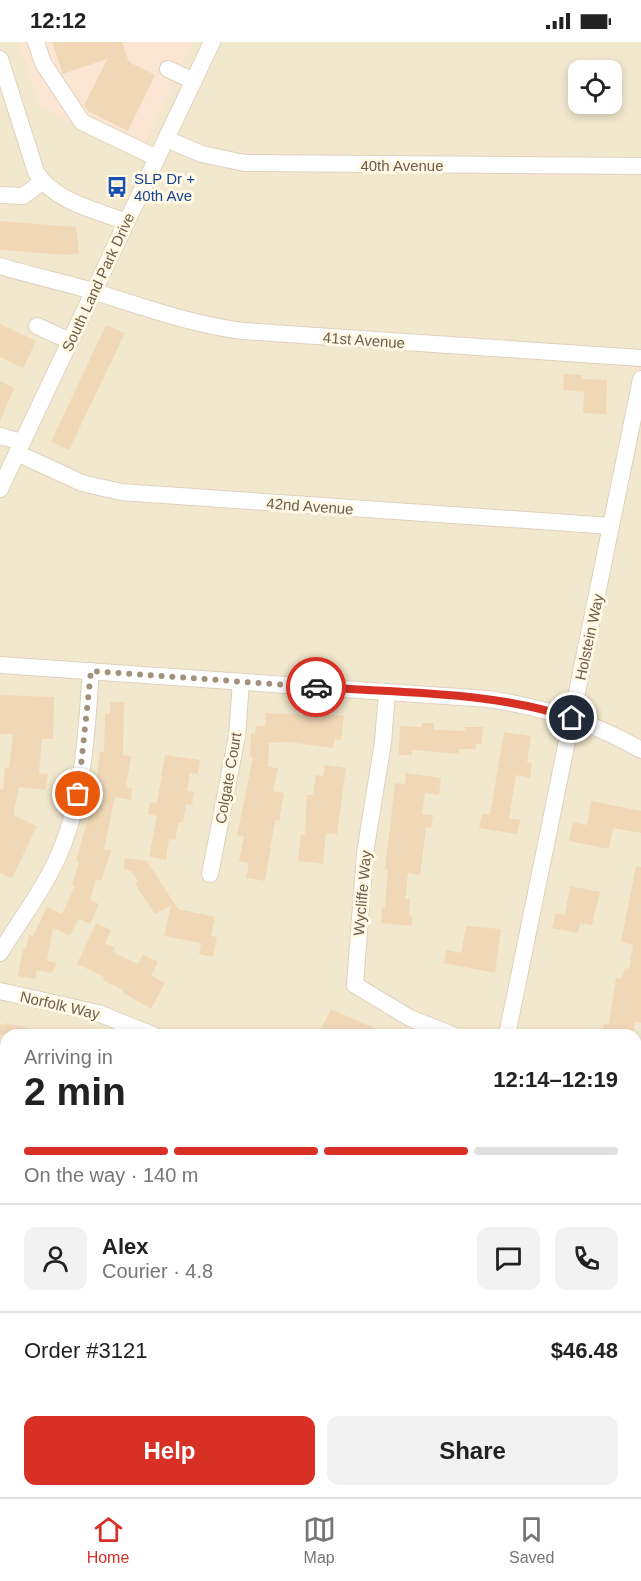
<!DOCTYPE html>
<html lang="en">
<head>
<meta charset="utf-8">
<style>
	:root { --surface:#fff; --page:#f2f2f2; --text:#222; --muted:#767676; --line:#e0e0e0; --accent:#d93025 }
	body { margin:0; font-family:Arial,sans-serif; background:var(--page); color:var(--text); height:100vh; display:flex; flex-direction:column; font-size:22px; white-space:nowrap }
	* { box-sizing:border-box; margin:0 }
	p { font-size:20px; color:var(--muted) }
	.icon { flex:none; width:33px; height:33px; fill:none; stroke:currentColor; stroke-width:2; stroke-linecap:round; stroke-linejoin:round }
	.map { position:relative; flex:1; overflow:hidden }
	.side { position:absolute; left:0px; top:987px; width:642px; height:468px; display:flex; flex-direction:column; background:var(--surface); border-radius:18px 18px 0 0; box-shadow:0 3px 9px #0003 }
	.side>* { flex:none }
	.tools { position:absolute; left:568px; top:18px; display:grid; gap:12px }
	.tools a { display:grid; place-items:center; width:54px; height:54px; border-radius:12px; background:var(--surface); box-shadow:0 3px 9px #0003; font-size:30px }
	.pin { position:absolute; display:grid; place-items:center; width:51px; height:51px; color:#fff; margin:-26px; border:3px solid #fff; border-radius:50%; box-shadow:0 2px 6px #0007 }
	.courier { position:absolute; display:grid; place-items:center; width:60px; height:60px; margin:-30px; border:4px solid #d93025; border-radius:50%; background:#fff; color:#222; box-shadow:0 2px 8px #0007 }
	.overview em { font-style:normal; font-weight:600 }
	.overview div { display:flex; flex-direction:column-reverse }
	.overview { display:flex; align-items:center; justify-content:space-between; height:102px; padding:0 24px }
	h1 { font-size:39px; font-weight:600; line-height:45px }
	.bar { display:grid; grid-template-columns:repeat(4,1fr); gap:9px 6px; align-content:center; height:72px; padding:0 24px }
	.bar i { height:8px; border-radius:4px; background:var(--line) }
	.bar .active { background:var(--accent) }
	.bar p { grid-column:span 4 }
	.line { display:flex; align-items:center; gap:15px; padding:0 24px; border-top:2px solid var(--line) }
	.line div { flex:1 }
	.round { display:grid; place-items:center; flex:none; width:63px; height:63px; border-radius:12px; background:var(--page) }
	.action { display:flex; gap:12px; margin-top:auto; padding:12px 24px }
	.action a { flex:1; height:69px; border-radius:12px; background:var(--accent); color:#fff; font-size:24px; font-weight:600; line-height:69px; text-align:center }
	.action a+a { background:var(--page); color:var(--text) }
	.status { display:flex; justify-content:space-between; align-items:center; height:42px; padding:0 30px; background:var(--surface); direction:ltr }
	.status svg { height:16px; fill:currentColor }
	.tabs { display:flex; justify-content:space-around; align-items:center; height:84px; border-top:2px solid var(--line); background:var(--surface); font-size:16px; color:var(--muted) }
	.tabs a { display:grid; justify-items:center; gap:3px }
	.tabs .active { color:var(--accent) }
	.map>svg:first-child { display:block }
</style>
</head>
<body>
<div class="status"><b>12:12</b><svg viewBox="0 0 49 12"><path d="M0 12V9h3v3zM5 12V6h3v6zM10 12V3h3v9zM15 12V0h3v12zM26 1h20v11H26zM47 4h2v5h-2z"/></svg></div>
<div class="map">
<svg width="641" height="1455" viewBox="0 0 641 1455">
	<rect width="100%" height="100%" fill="#fbf5df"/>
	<path fill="#f2e8ce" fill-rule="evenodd" d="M 0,0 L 641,0 L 641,1455 L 0,1455 ZM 579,28 L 612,28 L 612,62 L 579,62 ZM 6,993 L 636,993 L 636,1449 L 6,1449 Z"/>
	<path fill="#fbe6d3" d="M 18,0 L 194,0 L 138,116 L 63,78 L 39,62 Z"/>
	<path fill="#f2dcf7" d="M 641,1227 L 641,1396 L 636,1396 L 636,1251 Z"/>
	<g fill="#f0d8b7">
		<path d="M 52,0 L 122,0 L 129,20 L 155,33 L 128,89 L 88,69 L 84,64 L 107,17 L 63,32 Z"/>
		<path d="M 0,179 L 76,185 L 79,211 L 69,213 L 0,208 Z"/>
		<path d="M 0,282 L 36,299 L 23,326 L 0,315 Z"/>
		<path d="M 106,283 L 125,291 L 69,408 L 51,400 Z"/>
		<path d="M 564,332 L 582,333 L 582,337 L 607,338 L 606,372 L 583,371 L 584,350 L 563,348 Z"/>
		<path d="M 0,339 L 14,346 L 0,379 Z"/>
		<path d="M 0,653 L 54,655 L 53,697 L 42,697 L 39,731 L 48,732 L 46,748 L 19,745 L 13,773 L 37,784 L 12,836 L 0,831 L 0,747 L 3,748 L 5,725 L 9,726 L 13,692 L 0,692 Z"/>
		<path d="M 110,660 L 124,660 L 123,713 L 131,714 L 126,745 L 132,746 L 131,758 L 115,755 L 104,807 L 111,809 L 101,839 L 96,837 L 90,858 L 99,862 L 90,882 L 78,877 L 70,894 L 53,886 L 47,919 L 57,921 L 52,931 L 37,928 L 35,937 L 18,934 L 23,907 L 26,907 L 29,893 L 33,894 L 47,865 L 62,872 L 75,844 L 72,843 L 79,820 L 76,818 L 94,757 L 100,710 L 104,710 L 105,672 L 110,672 Z"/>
		<path d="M 310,670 L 344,674 L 341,698 L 335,697 L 333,706 L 288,700 L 269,701 L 268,725 L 278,726 L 273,749 L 284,751 L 279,779 L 275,778 L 265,839 L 246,836 L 249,821 L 239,819 L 244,794 L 237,793 L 253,715 L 250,715 L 251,691 L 255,692 L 256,684 L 265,684 L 266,671 L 309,673 Z"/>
		<path d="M 422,681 L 434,681 L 434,688 L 465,689 L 465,685 L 483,685 L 482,702 L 476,702 L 476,707 L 459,707 L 459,712 L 412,708 L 412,713 L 399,713 L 400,684 L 422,685 Z"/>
		<path d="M 504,690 L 531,694 L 527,720 L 532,721 L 530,736 L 516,733 L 509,776 L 520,778 L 517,792 L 479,786 L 482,772 L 490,773 Z"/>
		<path d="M 165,713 L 200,718 L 198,732 L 190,731 L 187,749 L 194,750 L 192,763 L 186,762 L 183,781 L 179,780 L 175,798 L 169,797 L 166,818 L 149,815 L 157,774 L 148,772 L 150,760 L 157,761 Z"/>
		<path d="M 325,723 L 346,726 L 337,792 L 326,791 L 323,822 L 298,819 L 301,792 L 305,793 L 307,753 L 313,753 L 316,733 L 323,734 Z"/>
		<path d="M 406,731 L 441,736 L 439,753 L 425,751 L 422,772 L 433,773 L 431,786 L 426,785 L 420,833 L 408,831 L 405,857 L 410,857 L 409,873 L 412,874 L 412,884 L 381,881 L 382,865 L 385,866 L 388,828 L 385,827 L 395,741 L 405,742 Z"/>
		<path d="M 591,759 L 641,769 L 641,791 L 613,786 L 609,807 L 569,799 L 573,780 L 587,783 Z"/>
		<path d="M 125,816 L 147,819 L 178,867 L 215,875 L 211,894 L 217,895 L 213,915 L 199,912 L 201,901 L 164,894 L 171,863 L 155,872 L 135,842 L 138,840 L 131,829 L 123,827 Z"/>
		<path d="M 636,825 L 641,825 L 641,981 L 635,980 L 633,993 L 602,993 L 604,982 L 609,982 L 616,936 L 622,937 L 625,926 L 629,927 L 633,903 L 621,900 Z"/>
		<path d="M 570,844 L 600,850 L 592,883 L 580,881 L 578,891 L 552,886 L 556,871 L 565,873 Z"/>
		<path d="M 96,881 L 111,888 L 105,901 L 115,906 L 112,910 L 138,922 L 143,912 L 158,920 L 151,933 L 165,941 L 151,967 L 122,950 L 123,948 L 103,938 L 104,935 L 77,922 Z"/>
		<path d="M 466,884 L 501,887 L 495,931 L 444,921 L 446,908 L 461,911 Z"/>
		<path d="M 331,967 L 374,986 L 370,993 L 318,993 Z"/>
		<path d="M 5,981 L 41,989 L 40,993 L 0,993 L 0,982 L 5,983 Z"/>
	</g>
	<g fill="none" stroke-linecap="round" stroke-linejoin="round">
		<defs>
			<g id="minor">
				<path d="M 36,0 L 43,21 L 82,80 L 157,116"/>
				<path d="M 0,17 L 36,130 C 55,160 95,168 127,180"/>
				<path d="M 168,27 L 194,39"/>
				<path d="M 166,97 L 202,112 L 244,121 L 641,124"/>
				<path d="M 0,153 L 23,154 L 42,140"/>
				<path d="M 0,224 C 29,233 59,239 89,248 C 141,264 189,282 243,289 L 641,316"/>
				<path d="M 37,284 L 70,299"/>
				<path d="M 0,394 L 22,400"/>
				<path d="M 17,411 L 82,441 L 121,450 L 611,484"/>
				<path d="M 0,447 L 212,0"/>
				<path d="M 0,623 L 488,657 C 542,665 594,680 641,708"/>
				<path d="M 387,650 L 383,700 L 365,811 L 355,943 L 410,976 L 453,993"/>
				<path d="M 210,832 L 237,694 L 241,640"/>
				<path d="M 0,911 C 18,881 40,853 55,821 C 84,761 86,694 91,629"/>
				<path d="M 0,949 L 98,971 L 153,993"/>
				<path d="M 507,993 L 641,337"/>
				<path d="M 636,1181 L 641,1156"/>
				<path d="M 636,1304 L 641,1308"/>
				<path d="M 636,1357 L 641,1356"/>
				<path d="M 65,1449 L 66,1455"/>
				<path d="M 227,1449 L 227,1455"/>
				<path d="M 386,1449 L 386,1455"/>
				<path d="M 582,1455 L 583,1449"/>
			</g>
		</defs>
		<use href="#minor" stroke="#dfd2bc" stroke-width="18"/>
		<use href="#minor" stroke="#fff" stroke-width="16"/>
	</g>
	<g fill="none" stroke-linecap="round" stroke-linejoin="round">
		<path stroke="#a1927d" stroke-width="6" stroke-dasharray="0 10.8" d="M 78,752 L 91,629 L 316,645"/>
		<path stroke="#d93025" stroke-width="8" d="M 316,645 C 401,651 491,649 572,676"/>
	</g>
	<defs>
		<symbol id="bus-bare" viewBox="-9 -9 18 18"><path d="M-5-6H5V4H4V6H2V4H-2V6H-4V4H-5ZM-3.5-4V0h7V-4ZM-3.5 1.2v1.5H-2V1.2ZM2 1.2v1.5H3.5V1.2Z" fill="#1a4fb4" stroke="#fff9e5" stroke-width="2.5" paint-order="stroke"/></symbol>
	</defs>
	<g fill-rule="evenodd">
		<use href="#bus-bare" x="102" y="130" width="30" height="30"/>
	</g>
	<g text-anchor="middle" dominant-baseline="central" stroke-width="6" stroke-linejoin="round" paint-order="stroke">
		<g font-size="15" fill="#705d48" stroke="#fff9e5">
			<text x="402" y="123">40th Avenue</text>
			<text transform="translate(98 240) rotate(-65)">South Land Park Drive</text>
			<text transform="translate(364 298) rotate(4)">41st Avenue</text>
			<text transform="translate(310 464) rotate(4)">42nd Avenue</text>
			<text transform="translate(589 595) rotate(-78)">Holstein Way</text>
			<text transform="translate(228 736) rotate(-80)">Colgate Court</text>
			<text transform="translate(362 851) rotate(-85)">Wycliffe Way</text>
			<text transform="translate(60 963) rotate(13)">Norfolk Way</text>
		</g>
		<g font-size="15" fill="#164399" stroke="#fff9e5" text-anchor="start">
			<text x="134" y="136">SLP Dr +<tspan x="134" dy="17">40th Ave</tspan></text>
		</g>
	</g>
</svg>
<div class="tools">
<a><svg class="icon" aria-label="locate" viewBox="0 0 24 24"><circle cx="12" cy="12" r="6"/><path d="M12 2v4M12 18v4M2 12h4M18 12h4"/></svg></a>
</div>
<div class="pin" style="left:78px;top:752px;background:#ea580c"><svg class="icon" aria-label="bag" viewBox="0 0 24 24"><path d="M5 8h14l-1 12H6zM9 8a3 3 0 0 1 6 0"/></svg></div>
<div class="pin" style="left:572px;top:676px;background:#1f2937"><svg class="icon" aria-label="home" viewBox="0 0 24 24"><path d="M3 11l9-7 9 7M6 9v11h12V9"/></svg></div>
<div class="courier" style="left:316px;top:645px"><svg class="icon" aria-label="car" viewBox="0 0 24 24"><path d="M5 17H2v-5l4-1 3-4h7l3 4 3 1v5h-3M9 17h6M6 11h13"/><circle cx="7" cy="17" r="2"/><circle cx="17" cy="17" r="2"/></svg></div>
<section class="side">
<div class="overview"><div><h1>2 min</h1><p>Arriving in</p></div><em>12:14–12:19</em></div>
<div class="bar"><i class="active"></i><i class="active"></i><i class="active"></i><i></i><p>On the way · 140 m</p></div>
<div class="line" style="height:108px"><a class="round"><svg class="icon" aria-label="person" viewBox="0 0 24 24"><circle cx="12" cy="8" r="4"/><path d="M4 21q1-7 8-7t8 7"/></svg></a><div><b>Alex</b><p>Courier · 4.8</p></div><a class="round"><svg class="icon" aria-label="chat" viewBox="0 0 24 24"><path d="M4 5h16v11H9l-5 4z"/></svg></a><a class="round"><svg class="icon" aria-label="phone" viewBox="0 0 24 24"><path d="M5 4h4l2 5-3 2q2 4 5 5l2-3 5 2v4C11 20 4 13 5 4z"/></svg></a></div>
<div class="line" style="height:78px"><div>Order #3121</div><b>$46.48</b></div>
<div class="action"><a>Help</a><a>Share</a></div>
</section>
</div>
<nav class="tabs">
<a class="active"><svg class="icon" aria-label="home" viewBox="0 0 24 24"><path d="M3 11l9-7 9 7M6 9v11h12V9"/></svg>Home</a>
<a><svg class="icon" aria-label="map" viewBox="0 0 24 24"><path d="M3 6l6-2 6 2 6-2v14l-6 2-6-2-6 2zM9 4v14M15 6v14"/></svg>Map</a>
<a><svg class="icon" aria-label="saved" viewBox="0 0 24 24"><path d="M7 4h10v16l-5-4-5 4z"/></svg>Saved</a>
</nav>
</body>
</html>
